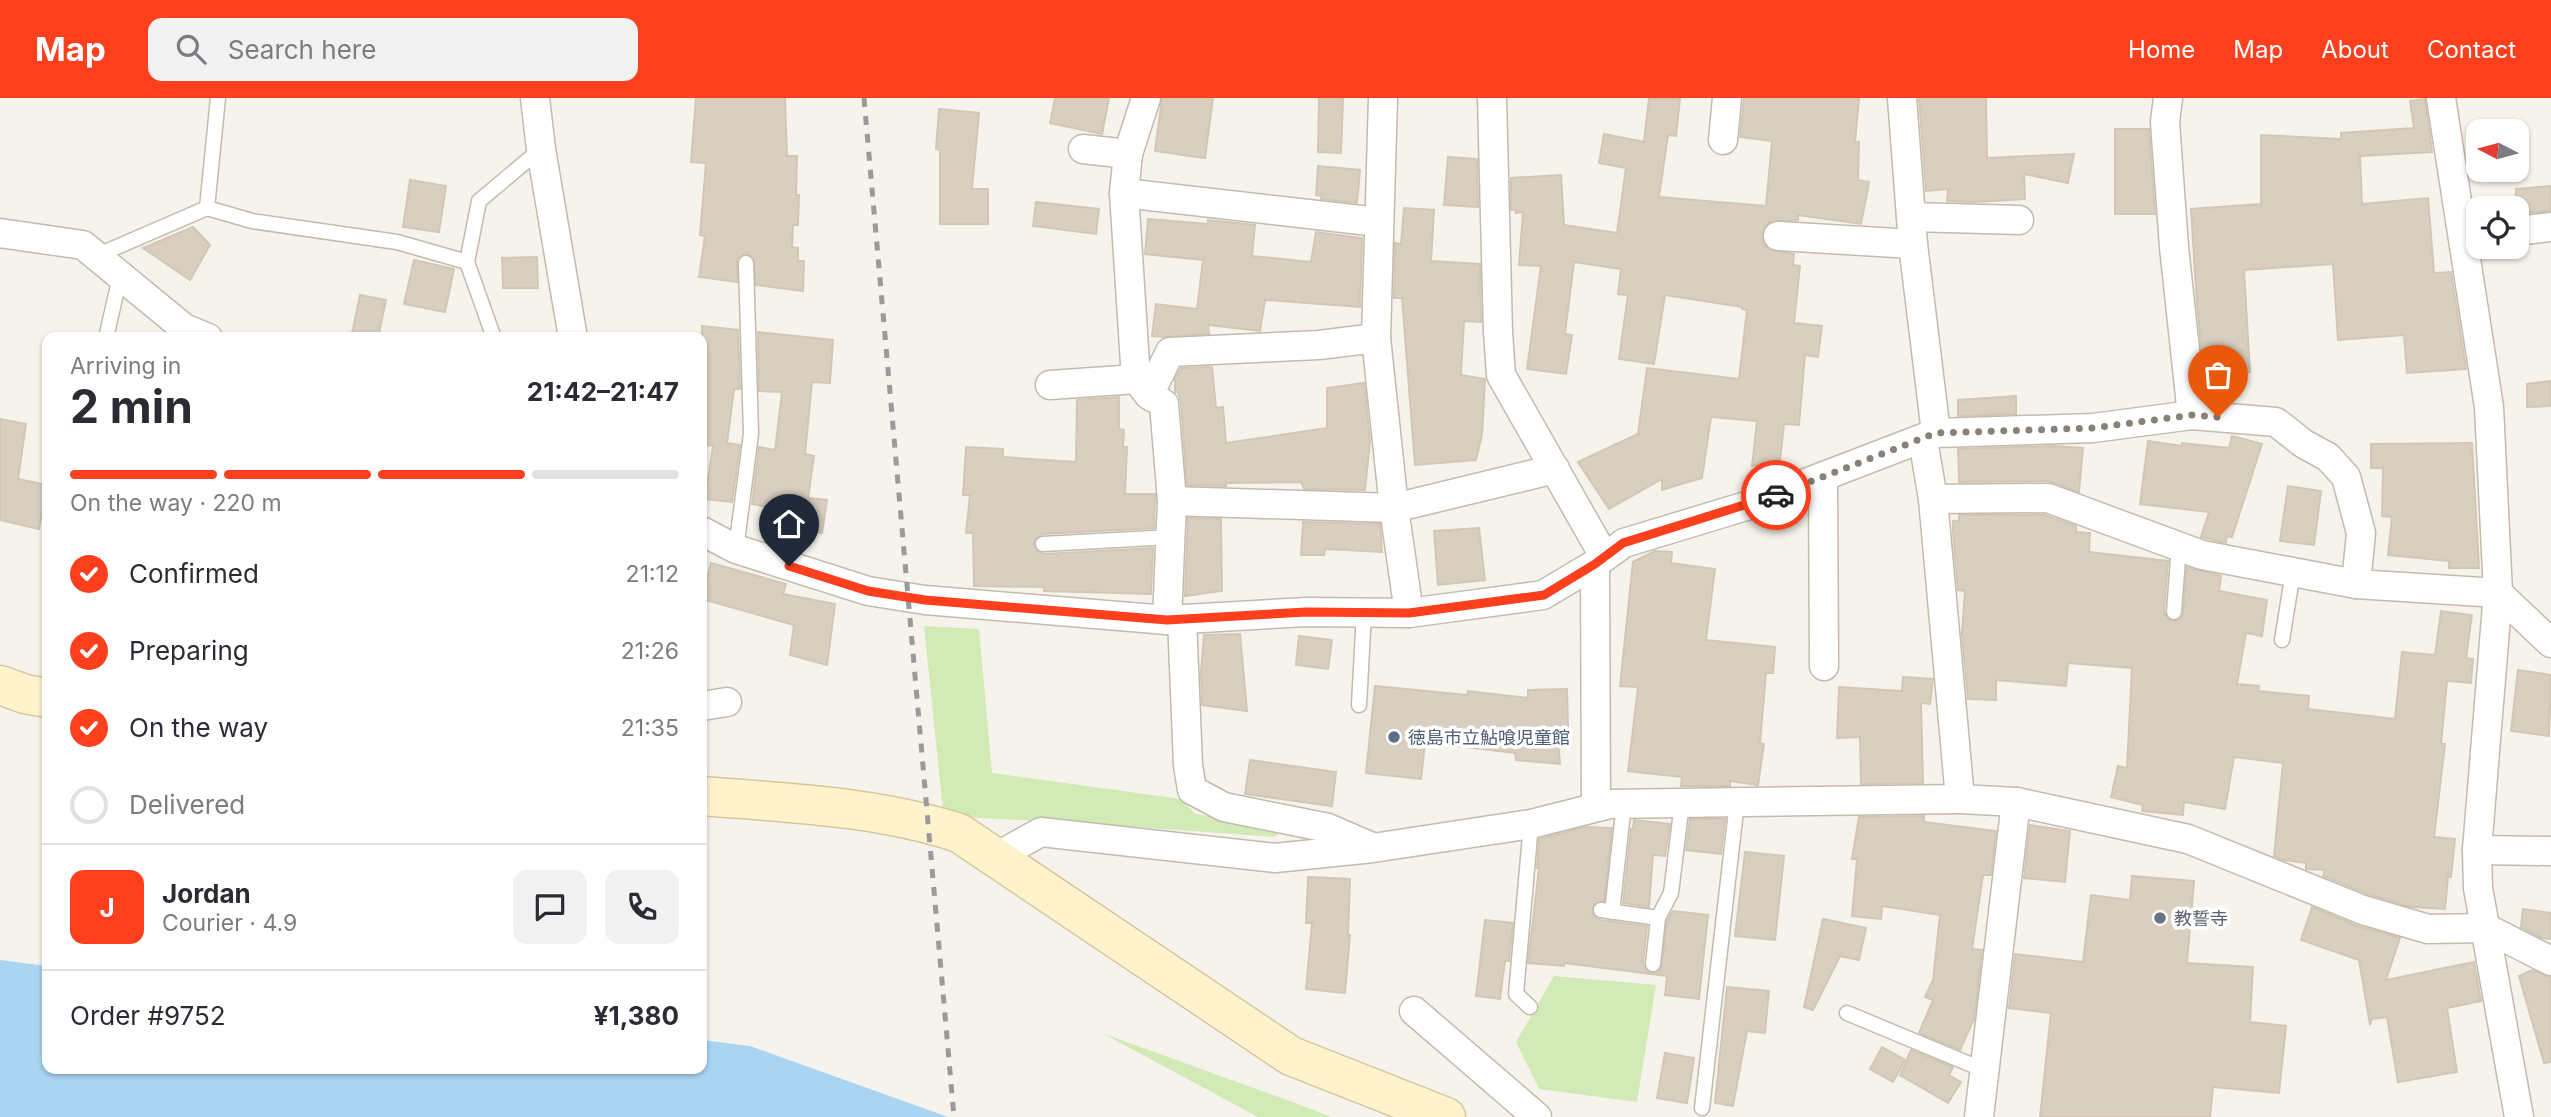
<!DOCTYPE html>
<html lang="en">
<head>
<meta charset="utf-8">
<style>
	:root { --surface:#fff; --page:#f2f2f3; --text:#2b2b33; --muted:#7c7c81; --line:#e1e1e2; --accent:#fc3f1d }
	body { margin:0; font-family:Inter,"Noto Sans JP",sans-serif; background:var(--page); color:var(--text); height:100vh; display:flex; flex-direction:column; font-size:26px; white-space:nowrap }
	* { box-sizing:border-box; margin:0 }
	p { font-size:23px; color:var(--muted) }
	.icon { flex:none; width:38px; height:38px; fill:none; stroke:currentColor; stroke-width:2; stroke-linecap:round; stroke-linejoin:round }
	.map { position:relative; flex:1; overflow:hidden }
	.details { position:absolute; left:42px; top:234px; width:665px; height:742px; display:flex; flex-direction:column; background:var(--surface); border-radius:14px; box-shadow:0 2px 5px #0004 }
	.details>* { flex:none }
	.needle { width:46px; rotate:276deg }
	.controls { position:absolute; left:2466px; top:21px; display:grid; gap:14px }
	.controls a { display:grid; place-items:center; width:63px; height:63px; border-radius:14px; background:var(--surface); box-shadow:0 2px 5px #0004; font-size:35px }
	.pin { position:absolute; display:grid; place-items:center; width:60px; height:60px; color:#fff; margin:-72px -30px; border-radius:50% 50% 50% 0; rotate:-45deg; box-shadow:0 0 7px #0007 }
	.pin .icon { rotate:45deg }
	.courier { position:absolute; display:grid; place-items:center; width:70px; height:70px; margin:-35px; border:5px solid #fc3f1d; border-radius:50%; background:#fff; color:#222; box-shadow:0 2px 9px #0007 }
	.overview em { font-style:normal; font-weight:700 }
	.overview div { display:flex; flex-direction:column-reverse }
	.overview { display:flex; align-items:center; justify-content:space-between; height:119px; padding:0 28px }
	h1 { font-size:46px; font-weight:700; line-height:52px }
	.bar { display:grid; grid-template-columns:repeat(4,1fr); gap:10px 7px; align-content:center; height:84px; padding:0 28px }
	.bar i { height:9px; border-radius:5px; background:var(--line) }
	.bar .active { background:var(--accent) }
	.bar p { grid-column:span 4 }
	.line { display:flex; align-items:center; gap:18px; padding:0 28px; border-top:2px solid var(--line) }
	.line div { flex:1 }
	.round { display:grid; place-items:center; flex:none; width:74px; height:74px; border-radius:14px; background:var(--page) }
	ol { padding:0 28px; list-style:none }
	li { display:flex; align-items:center; gap:21px; height:77px }
	li p { margin-inline-start:auto }
	li .icon { padding:7px; border-radius:50%; background:var(--accent); color:#fff; stroke-width:4 }
	li:last-child { color:var(--muted) }
	li i { width:38px; height:38px; border:4px solid var(--line); border-radius:50% }
	header { display:flex; align-items:center; gap:42px; box-sizing:border-box; height:98px; padding:0 35px; background:var(--accent); color:#fff }
	header strong { font-size:33px }
	nav { display:flex; gap:38px; margin-inline-start:auto; font-size:24px }
	.search { width:490px; height:63px; background:var(--page); display:flex; align-items:center; gap:18px; box-sizing:border-box; padding:0 24px; border-radius:14px; color:var(--muted); font-size:26px }
	.map>svg:first-child { display:block }
</style>
</head>
<body>
<header>
<strong>Map</strong>
<div class="search"><svg class="icon" aria-label="search" viewBox="0 0 24 24"><circle cx="10" cy="10" r="6"/><path d="M15 15l6 6"/></svg>Search here</div>
<nav><a>Home</a><a>Map</a><a>About</a><a>Contact</a></nav>
</header>
<div class="map">
<svg width="2551" height="1019" viewBox="0 0 2551 1019">
	<rect width="100%" height="100%" fill="#f6f3ec"/>
	<g fill="#d2eab5">
		<path d="M 924,528 L 979,531 L 992,675 L 1181,701 L 1195,716 L 1285,732 L 1274,739 L 1094,726 L 962,719 L 943,713 Z"/>
		<path d="M 1554,878 L 1656,887 L 1637,1004 L 1539,991 L 1516,944 Z"/>
		<path d="M 1102,935 L 1306,1009 L 1331,1019 L 1258,1019 Z"/>
	</g>
	<path fill="#a9d4f2" d="M 0,862 L 47,868 L 47,971 L 702,971 L 702,942 L 750,948 L 948,1019 L 0,1019 Z"/>
	<g fill="#d8cfc1" stroke="#d3c7b4" stroke-width="2">
		<path d="M 696,0 L 785,0 L 787,58 L 797,58 L 796,97 L 799,97 L 798,127 L 793,127 L 792,149 L 798,150 L 798,163 L 804,163 L 803,193 L 756,187 L 754,161 L 746,155 L 737,161 L 737,184 L 699,179 L 705,138 L 700,137 L 706,65 L 691,64 Z"/>
		<path d="M 1055,0 L 1109,0 L 1102,36 L 1050,25 Z"/>
		<path d="M 1162,0 L 1213,0 L 1205,60 L 1155,53 Z"/>
		<path d="M 1319,0 L 1343,0 L 1341,55 L 1318,54 Z"/>
		<path d="M 1649,0 L 1680,1 L 1676,38 L 1668,37 L 1659,99 L 1766,108 L 1772,43 L 1740,39 L 1744,0 L 1859,0 L 1855,44 L 1859,44 L 1858,82 L 1869,84 L 1861,126 L 1798,117 L 1798,122 L 1770,124 L 1765,128 L 1762,136 L 1763,145 L 1768,151 L 1794,156 L 1793,167 L 1800,168 L 1794,225 L 1822,228 L 1818,259 L 1805,257 L 1799,327 L 1784,326 L 1780,362 L 1752,368 L 1757,323 L 1711,319 L 1702,380 L 1662,392 L 1662,381 L 1609,411 L 1578,364 L 1638,336 L 1647,270 L 1739,281 L 1747,212 L 1742,211 L 1742,209 L 1665,197 L 1654,266 L 1619,261 L 1628,197 L 1618,196 L 1621,171 L 1574,164 L 1565,236 L 1572,237 L 1566,276 L 1527,271 L 1541,168 L 1519,167 L 1523,114 L 1516,115 L 1516,112 L 1511,112 L 1511,80 L 1561,77 L 1564,127 L 1617,135 L 1626,70 L 1599,65 L 1604,36 L 1644,44 Z"/>
		<path d="M 1919,0 L 1986,0 L 1987,60 L 2074,56 L 2068,85 L 2024,76 L 2025,101 L 1974,104 L 1947,103 L 1948,91 L 1926,93 Z"/>
		<path d="M 2425,1 L 2432,54 L 2360,58 L 2362,106 L 2428,100 L 2434,175 L 2451,174 L 2466,271 L 2407,275 L 2404,237 L 2338,242 L 2333,166 L 2244,172 L 2250,274 L 2204,277 L 2197,206 L 2191,111 L 2261,106 L 2261,37 L 2341,41 L 2341,35 L 2414,30 L 2410,3 Z"/>
		<path d="M 939,11 L 979,15 L 972,91 L 988,91 L 988,126 L 940,126 L 940,52 L 936,51 Z"/>
		<path d="M 2115,31 L 2149,31 L 2155,116 L 2115,116 Z"/>
		<path d="M 1448,59 L 1477,61 L 1478,109 L 1444,107 Z"/>
		<path d="M 1318,68 L 1360,72 L 1357,105 L 1321,101 L 1322,98 L 1316,97 Z"/>
		<path d="M 410,82 L 446,88 L 439,134 L 403,129 Z"/>
		<path d="M 2551,88 L 2551,113 L 2516,116 L 2516,91 Z"/>
		<path d="M 1036,104 L 1099,111 L 1096,136 L 1033,128 Z"/>
		<path d="M 1404,110 L 1434,112 L 1431,163 L 1480,166 L 1481,224 L 1464,223 L 1461,277 L 1485,281 L 1482,337 L 1476,362 L 1415,367 L 1402,200 L 1394,200 L 1395,145 L 1401,146 Z"/>
		<path d="M 1148,121 L 1208,126 L 1208,122 L 1255,127 L 1252,158 L 1311,164 L 1316,134 L 1362,140 L 1360,209 L 1265,202 L 1260,233 L 1208,227 L 1209,236 L 1164,239 L 1152,238 L 1156,206 L 1197,211 L 1203,162 L 1145,156 Z"/>
		<path d="M 193,129 L 210,147 L 190,182 L 143,150 Z"/>
		<path d="M 537,159 L 538,190 L 503,190 L 502,160 Z"/>
		<path d="M 414,162 L 454,171 L 445,214 L 404,206 Z"/>
		<path d="M 360,197 L 386,202 L 378,240 L 351,240 Z"/>
		<path d="M 702,228 L 738,232 L 740,291 L 734,291 L 727,345 L 740,347 L 732,404 L 705,401 L 713,348 L 702,346 Z"/>
		<path d="M 758,234 L 833,242 L 830,285 L 812,284 L 805,356 L 814,358 L 808,400 L 827,402 L 822,435 L 765,427 L 768,409 L 752,406 L 759,349 L 775,352 L 782,294 L 759,293 Z"/>
		<path d="M 1212,269 L 1216,310 L 1223,309 L 1226,345 L 1327,330 L 1327,290 L 1364,285 L 1370,343 L 1365,392 L 1304,391 L 1301,384 L 1226,385 L 1226,388 L 1187,387 L 1181,305 L 1178,294 L 1175,294 L 1175,281 L 1181,270 Z"/>
		<path d="M 2551,283 L 2551,308 L 2527,309 L 2527,286 Z"/>
		<path d="M 2016,298 L 2016,316 L 1958,318 L 1958,302 Z"/>
		<path d="M 1119,299 L 1119,331 L 1124,332 L 1123,349 L 1127,349 L 1125,396 L 1155,396 L 1154,430 L 1042,436 L 1035,441 L 1034,447 L 1038,454 L 1044,456 L 1153,450 L 1151,496 L 1044,493 L 1044,489 L 974,488 L 973,435 L 966,435 L 970,397 L 963,397 L 966,349 L 1003,351 L 1003,359 L 1076,364 L 1077,302 Z"/>
		<path d="M 0,321 L 26,326 L 18,381 L 47,387 L 39,431 L 0,422 Z"/>
		<path d="M 2232,338 L 2262,346 L 2232,439 L 2227,438 L 2226,445 L 2201,439 L 2209,414 L 2140,406 L 2148,343 L 2182,348 L 2182,345 L 2229,350 Z"/>
		<path d="M 2472,345 L 2479,470 L 2449,470 L 2449,463 L 2388,457 L 2392,419 L 2382,418 L 2383,370 L 2371,370 L 2371,346 Z"/>
		<path d="M 2053,348 L 2083,350 L 2079,394 L 2048,383 L 1959,384 L 1958,351 Z"/>
		<path d="M 2288,388 L 2321,393 L 2314,447 L 2280,443 Z"/>
		<path d="M 1959,417 L 2045,417 L 2076,428 L 2076,434 L 2090,435 L 2089,454 L 2168,463 L 2164,514 L 2168,521 L 2173,523 L 2179,522 L 2183,515 L 2187,469 L 2221,478 L 2219,493 L 2267,502 L 2262,538 L 2246,535 L 2237,586 L 2259,588 L 2258,593 L 2309,598 L 2308,611 L 2395,621 L 2402,554 L 2435,557 L 2441,513 L 2472,517 L 2466,560 L 2473,561 L 2471,585 L 2447,583 L 2441,646 L 2445,646 L 2434,739 L 2455,741 L 2451,779 L 2448,779 L 2445,811 L 2411,809 L 2368,796 L 2323,778 L 2325,772 L 2306,771 L 2306,765 L 2284,762 L 2274,758 L 2283,665 L 2234,659 L 2225,711 L 2184,704 L 2183,717 L 2142,713 L 2143,707 L 2111,699 L 2118,668 L 2127,670 L 2132,570 L 2068,565 L 2066,588 L 1996,582 L 1996,602 L 1968,601 L 1962,536 L 1965,493 L 1958,492 L 1953,433 L 1953,423 L 1959,423 Z"/>
		<path d="M 1188,420 L 1221,421 L 1222,493 L 1185,498 Z"/>
		<path d="M 1303,424 L 1380,426 L 1382,454 L 1325,451 L 1324,457 L 1301,457 Z"/>
		<path d="M 1479,430 L 1485,482 L 1438,487 L 1434,433 Z"/>
		<path d="M 1655,453 L 1672,454 L 1671,465 L 1715,471 L 1706,542 L 1775,549 L 1773,575 L 1766,575 L 1760,645 L 1764,646 L 1758,687 L 1730,683 L 1730,688 L 1681,688 L 1682,679 L 1628,673 L 1638,589 L 1620,588 L 1633,464 Z"/>
		<path d="M 711,465 L 786,486 L 783,496 L 835,506 L 827,567 L 790,557 L 794,527 L 702,501 Z"/>
		<path d="M 1240,536 L 1247,613 L 1202,607 L 1201,574 L 1204,537 Z"/>
		<path d="M 1299,538 L 1332,542 L 1328,571 L 1296,567 Z"/>
		<path d="M 2518,572 L 2551,577 L 2549,638 L 2511,633 Z"/>
		<path d="M 1903,579 L 1933,581 L 1930,606 L 1921,605 L 1923,685 L 1861,686 L 1860,639 L 1837,640 L 1839,589 L 1902,593 Z"/>
		<path d="M 1375,588 L 1467,597 L 1468,593 L 1528,600 L 1528,592 L 1567,591 L 1568,630 L 1557,631 L 1560,666 L 1516,662 L 1515,655 L 1425,644 L 1421,681 L 1366,675 Z"/>
		<path d="M 1250,662 L 1336,674 L 1332,708 L 1245,696 Z"/>
		<path d="M 1924,718 L 1924,724 L 1996,733 L 1991,777 L 1983,777 L 1972,851 L 1982,852 L 1974,921 L 1960,952 L 1919,935 L 1933,902 L 1925,899 L 1933,882 L 1940,817 L 1882,808 L 1881,821 L 1852,818 L 1857,761 L 1852,761 L 1859,719 Z"/>
		<path d="M 1690,721 L 1725,721 L 1721,756 L 1686,752 Z"/>
		<path d="M 1634,722 L 1670,726 L 1665,758 L 1653,757 L 1649,809 L 1623,805 L 1631,731 L 1633,731 Z"/>
		<path d="M 2030,727 L 2070,733 L 2065,784 L 2024,780 Z"/>
		<path d="M 1586,729 L 1612,730 L 1604,803 L 1594,806 L 1592,816 L 1600,822 L 1647,828 L 1643,865 L 1648,874 L 1656,875 L 1661,871 L 1667,823 L 1673,813 L 1708,817 L 1699,901 L 1665,897 L 1667,878 L 1564,865 L 1564,868 L 1528,865 L 1539,770 L 1537,770 L 1539,741 Z"/>
		<path d="M 1745,754 L 1784,758 L 1775,842 L 1735,838 Z"/>
		<path d="M 2132,778 L 2194,783 L 2187,865 L 2253,869 L 2250,924 L 2286,928 L 2279,995 L 2213,989 L 2210,1019 L 2040,1019 L 2051,915 L 2009,910 L 2015,856 L 2083,864 L 2091,797 L 2130,802 Z"/>
		<path d="M 1308,779 L 1350,781 L 1348,837 L 1350,837 L 1345,895 L 1306,891 L 1312,825 L 1306,825 Z"/>
		<path d="M 2312,809 L 2358,828 L 2400,840 L 2386,882 L 2474,864 L 2481,903 L 2447,910 L 2457,974 L 2398,984 L 2387,919 L 2372,921 L 2370,927 L 2359,862 L 2301,842 Z"/>
		<path d="M 2523,811 L 2551,815 L 2551,841 L 2542,840 L 2521,829 Z"/>
		<path d="M 1823,821 L 1866,830 L 1859,862 L 1840,858 L 1813,912 L 1804,909 Z"/>
		<path d="M 1485,822 L 1513,825 L 1509,863 L 1505,863 L 1500,901 L 1476,898 Z"/>
		<path d="M 2532,872 L 2551,879 L 2551,964 L 2544,965 L 2519,878 Z"/>
		<path d="M 1727,889 L 1769,893 L 1765,935 L 1747,933 L 1733,1008 L 1715,1005 Z"/>
		<path d="M 1882,949 L 1905,962 L 1893,984 L 1870,971 Z"/>
		<path d="M 1911,952 L 1953,969 L 1949,977 L 1961,984 L 1948,1005 L 1900,977 Z"/>
		<path d="M 1665,955 L 1694,960 L 1687,1005 L 1657,1000 Z"/>
	</g>
	<g fill="none" stroke-linecap="round" stroke-linejoin="round">
		<defs>
			<g id="lane">
				<path d="M 207,110 L 252,123 L 397,144 L 467,164 L 494,240"/>
				<path d="M 96,158 L 207,110 L 218,0"/>
				<path d="M 467,164 L 479,103 L 541,51"/>
				<path d="M 106,240 L 120,178"/>
				<path d="M 1043,446 L 1171,439"/>
				<path d="M 736,451 L 751,336 L 746,165"/>
				<path d="M 2174,514 L 2179,448"/>
				<path d="M 2282,542 L 2293,474"/>
				<path d="M 1359,607 L 1364,515"/>
				<path d="M 1601,812 L 1658,820 L 1653,866"/>
				<path d="M 1612,814 L 1624,706"/>
				<path d="M 1658,820 L 1671,795 L 1682,705"/>
				<path d="M 1530,909 L 1516,896 L 1531,726"/>
				<path d="M 1847,915 L 1984,972"/>
				<path d="M 1702,1010 L 1737,704"/>
			</g>
			<g id="street">
				<path d="M 535,0 L 541,51 L 573,240"/>
				<path d="M 1146,0 L 1128,56 L 1124,95 L 1136,281 L 1149,297 L 1164,306 L 1172,403 L 1167,522"/>
				<path d="M 1383,0 L 1376,240 L 1394,410 L 1409,515"/>
				<path d="M 1492,0 L 1498,234 L 1501,277 L 1604,458"/>
				<path d="M 2168,0 L 2165,24 L 2174,149 L 2192,317"/>
				<path d="M 2441,0 L 2489,309 L 2498,495 L 2477,752 L 2478,790 L 2519,1019"/>
				<path d="M 1723,42 L 1727,0"/>
				<path d="M 1083,51 L 1128,56"/>
				<path d="M 1124,95 L 1378,124"/>
				<path d="M 1911,119 L 2019,122"/>
				<path d="M 2516,133 L 2551,129"/>
				<path d="M 0,135 L 83,147 L 184,230 L 208,240"/>
				<path d="M 1778,138 L 1913,146"/>
				<path d="M 1050,287 L 1136,281"/>
				<path d="M 1149,297 L 1170,254 L 1319,247 L 1376,240"/>
				<path d="M 1936,335 L 2093,330 L 2192,317 L 2276,324 L 2304,346 L 2328,359 L 2346,379 L 2361,435 L 2356,486 L 2498,495 L 2551,545"/>
				<path d="M 1823,379 L 1824,568"/>
				<path d="M 1933,401 L 2048,400 L 2202,457 L 2356,486"/>
				<path d="M 1172,403 L 1394,410 L 1555,371"/>
				<path d="M 702,433 L 736,451 L 868,493 L 925,502 L 1167,522 L 1306,514 L 1409,515 L 1543,497 L 1595,466 L 1624,445 L 1746,408 L 1936,335 L 1913,146 L 1902,0"/>
				<path d="M 1595,466 L 1596,708"/>
				<path d="M 1182,521 L 1188,667 L 1192,692 L 1224,709 L 1328,730 L 1372,749"/>
				<path d="M 702,608 L 727,604"/>
				<path d="M 1960,701 L 2016,704 L 2188,741 L 2363,812 L 2428,831 L 2486,830 L 2551,863"/>
				<path d="M 2477,752 L 2551,753"/>
				<path d="M 994,760 L 1041,734 L 1275,760 L 1373,750 L 1531,726 L 1610,706 L 1960,701 L 1933,401 L 1923,342"/>
				<path d="M 1414,913 L 1537,1019"/>
				<path d="M 1979,1019 L 2016,704"/>
			</g>
			<g id="secondary">
				<path d="M 0,587 L 25,596 L 47,600"/>
				<path d="M 702,698 C 789,705 876,708 959,735 L 1291,958 L 1446,1019"/>
			</g>
		</defs>
		<use href="#lane" stroke="#c2bbae" stroke-width="17"/>
		<use href="#street" stroke="#c2bbae" stroke-width="31"/>
		<use href="#secondary" stroke="#d6c79b" stroke-width="41"/>
		<use href="#lane" stroke="#fff" stroke-width="14"/>
		<use href="#street" stroke="#fff" stroke-width="28"/>
		<use href="#secondary" stroke="#fff3cd" stroke-width="38"/>
		<path stroke="#9a9a9a" stroke-width="5" stroke-dasharray="9 9" stroke-linecap="butt" d="M 864,0 L 954,1019"/>
	</g>
	<g fill="none" stroke-linecap="round" stroke-linejoin="round">
		<path stroke="#878178" stroke-width="7" stroke-dasharray="0 12.6" d="M 1776,397 L 1936,335 L 2093,330 L 2192,317 L 2218,319"/>
		<path stroke="#fc3f1d" stroke-width="9" d="M 789,468 L 868,493 L 925,502 L 1167,522 L 1307,514 L 1409,515 L 1544,497 L 1595,466 L 1623,445 L 1776,397"/>
	</g>
	<circle fill="#5c6f8a" stroke="#fff" stroke-width="2.5" cx="1394" cy="639" r="7"/>
	<circle fill="#6b7280" stroke="#fff" stroke-width="2.5" cx="2160" cy="820" r="7"/>
	<g text-anchor="middle" dominant-baseline="central" stroke-width="7" stroke-linejoin="round" paint-order="stroke">
		<g font-size="18" fill="#4e5e75" stroke="#fff" text-anchor="start">
			<text x="1408" y="639">徳島市立鮎喰児童館</text>
		</g>
		<g font-size="18" fill="#5b616d" stroke="#fff" text-anchor="start">
			<text x="2174" y="820">教誓寺</text>
		</g>
	</g>
</svg>
<div class="controls">
<a><svg class="needle" viewBox="-14 -14 28 28"><path d="M0-13l5 13h-10z" fill="#e53935"/><path d="M0 13l5-13h-10z" fill="#7c7c81"/></svg></a>
<a><svg class="icon" aria-label="locate" viewBox="0 0 24 24"><circle cx="12" cy="12" r="6"/><path d="M12 2v4M12 18v4M2 12h4M18 12h4"/></svg></a>
</div>
<div class="pin" style="left:2218px;top:319px;background:#ea580c"><svg class="icon" aria-label="bag" viewBox="0 0 24 24"><path d="M5 8h14l-1 12H6zM9 8a3 3 0 0 1 6 0"/></svg></div>
<div class="pin" style="left:789px;top:468px;background:#1f2937"><svg class="icon" aria-label="home" viewBox="0 0 24 24"><path d="M3 11l9-7 9 7M6 9v11h12V9"/></svg></div>
<div class="courier" style="left:1776px;top:397px"><svg class="icon" aria-label="car" viewBox="0 0 24 24"><path d="M5 17H2v-5l4-1 3-4h7l3 4 3 1v5h-3M9 17h6M6 11h13"/><circle cx="7" cy="17" r="2"/><circle cx="17" cy="17" r="2"/></svg></div>
<section class="details">
<div class="overview"><div><h1>2 min</h1><p>Arriving in</p></div><em>21:42–21:47</em></div>
<div class="bar"><i class="active"></i><i class="active"></i><i class="active"></i><i></i><p>On the way · 220 m</p></div>
<ol>
<li><svg class="icon" aria-label="check" viewBox="0 0 24 24"><path d="M5 12l5 5 9-10"/></svg>Confirmed<p>21:12</p></li>
<li><svg class="icon" aria-label="check" viewBox="0 0 24 24"><path d="M5 12l5 5 9-10"/></svg>Preparing<p>21:26</p></li>
<li><svg class="icon" aria-label="check" viewBox="0 0 24 24"><path d="M5 12l5 5 9-10"/></svg>On the way<p>21:35</p></li>
<li><i></i>Delivered</li>
</ol>
<div class="line" style="height:126px"><b class="round" style="background:var(--accent);color:#fff">J</b><div><b>Jordan</b><p>Courier · 4.9</p></div><a class="round"><svg class="icon" aria-label="chat" viewBox="0 0 24 24"><path d="M4 5h16v11H9l-5 4z"/></svg></a><a class="round"><svg class="icon" aria-label="phone" viewBox="0 0 24 24"><path d="M5 4h4l2 5-3 2q2 4 5 5l2-3 5 2v4C11 20 4 13 5 4z"/></svg></a></div>
<div class="line" style="height:91px"><div>Order #9752</div><b>¥1,380</b></div>
</section>
</div>
</body>
</html>
